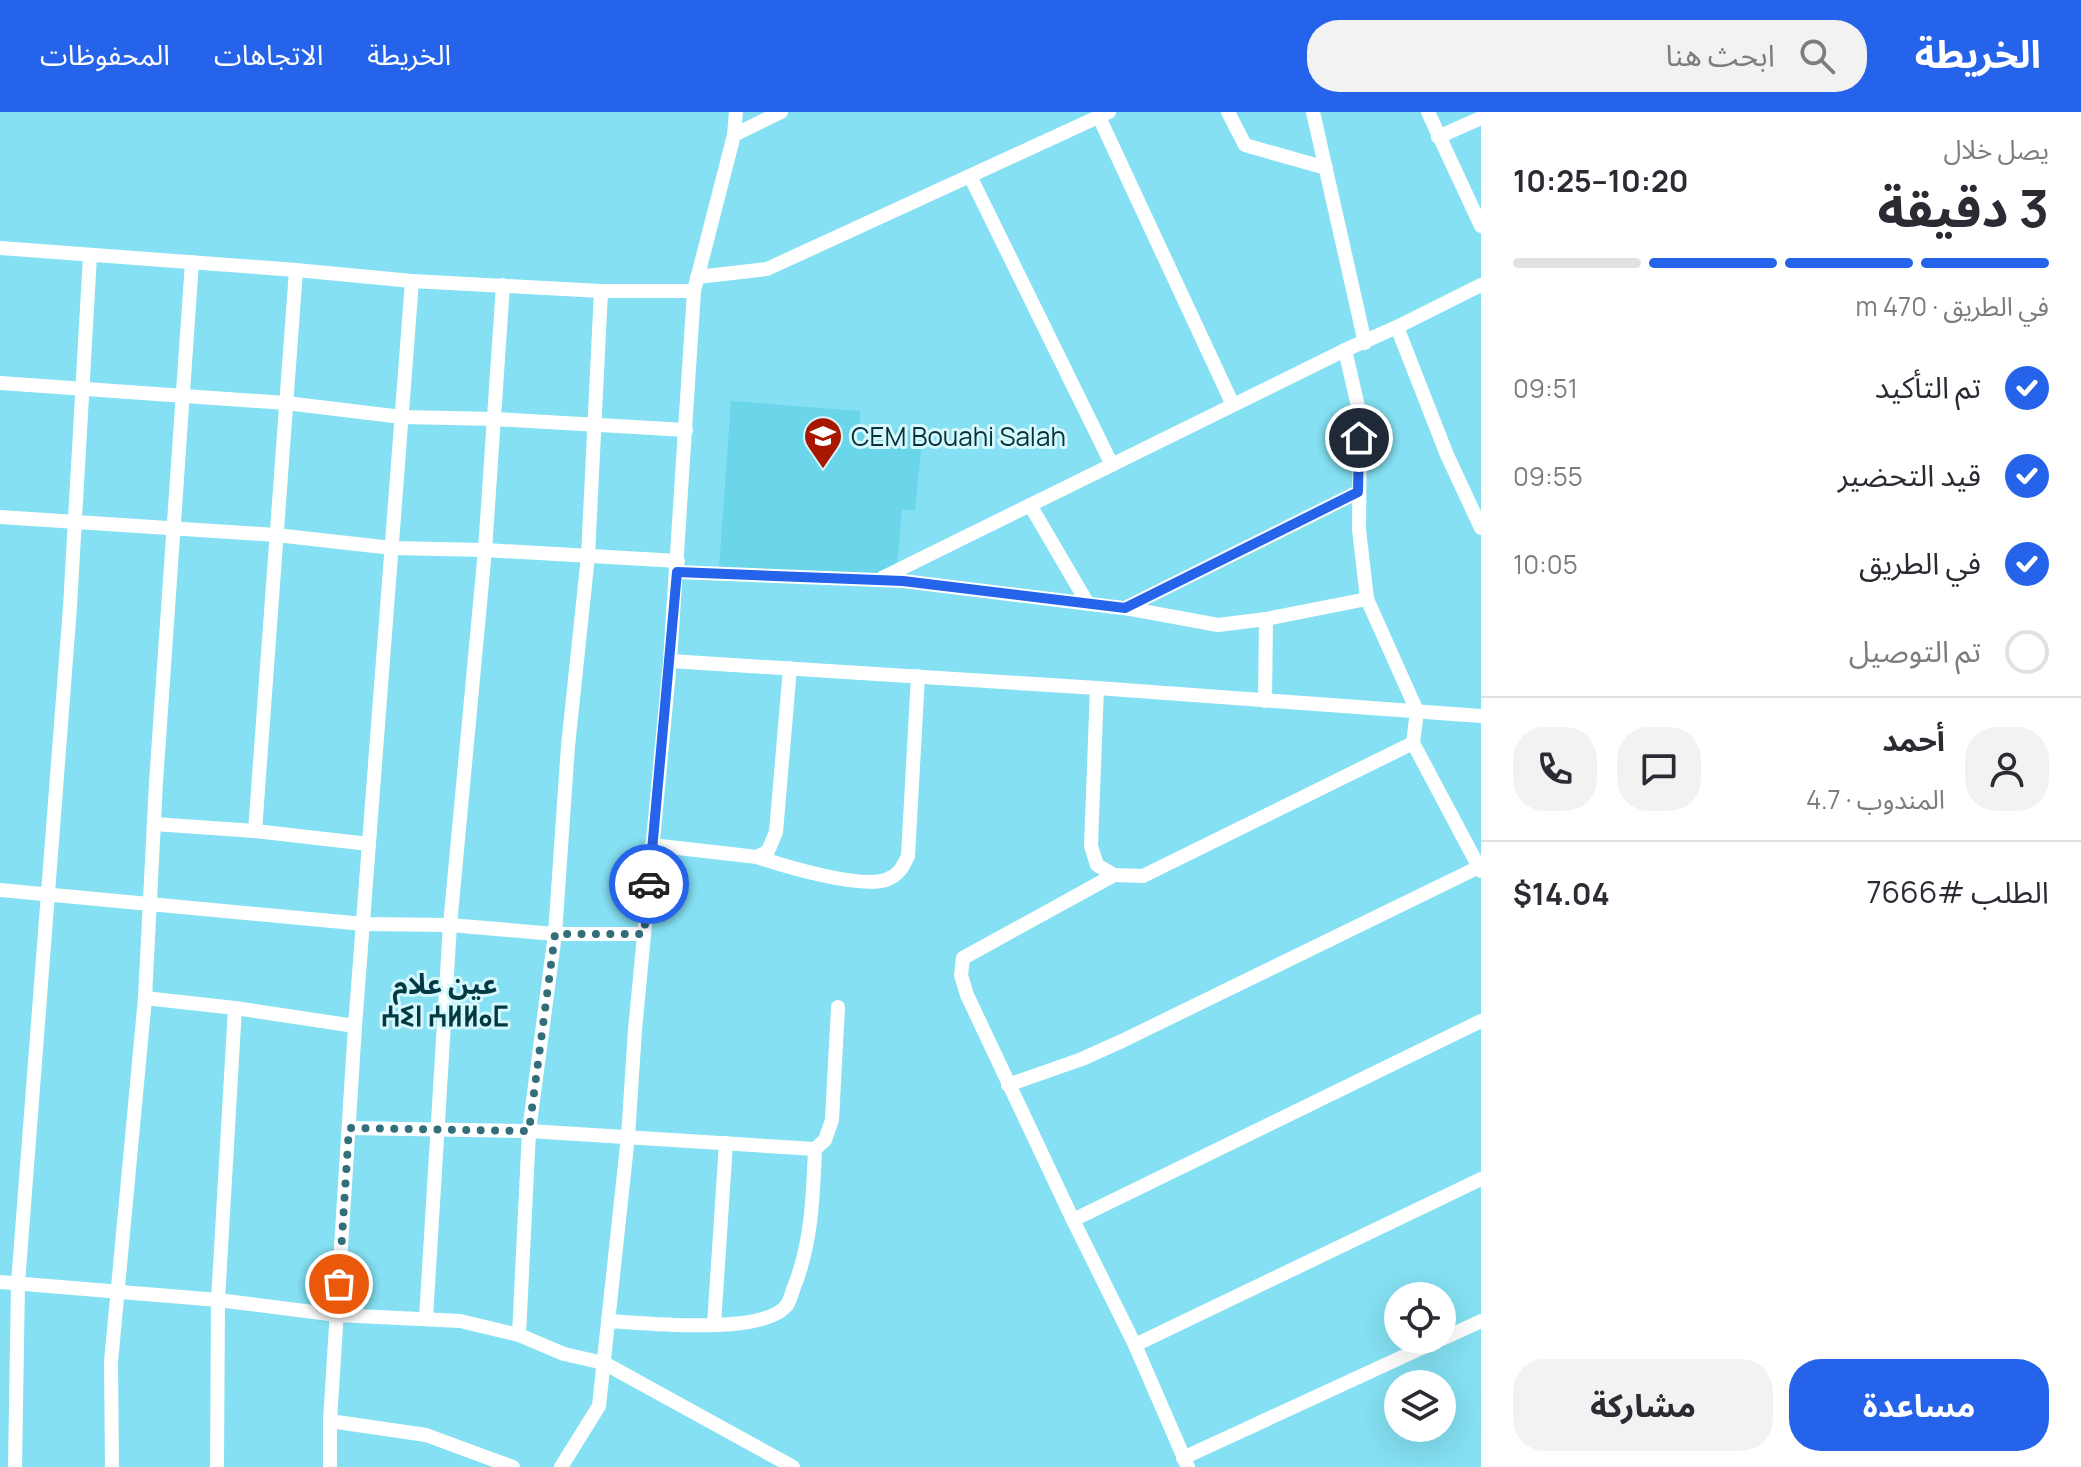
<!DOCTYPE html>
<html lang="ar">
<head>
<meta charset="utf-8">
<style>
	:root { --surface:#fff; --page:#f2f2f3; --text:#2b2b33; --muted:#7c7c81; --line:#e1e1e2; --accent:#2563eb }
	body { margin:0; font-family:Manrope,"Noto Sans Arabic","Noto Sans Tifinagh",sans-serif; background:var(--page); color:var(--text); direction:rtl; height:100vh; display:flex; flex-direction:column; font-size:30px; white-space:nowrap }
	* { box-sizing:border-box; margin:0 }
	p { font-size:26px; color:var(--muted) }
	.icon { flex:none; width:44px; height:44px; fill:none; stroke:currentColor; stroke-width:2; stroke-linecap:round; stroke-linejoin:round }
	.map { position:relative; flex:1; overflow:hidden; direction:ltr }
	.sheet { display:flex; flex-direction:column; background:var(--surface); width:600px }
	.sheet>* { flex:none }
	.buttons { position:absolute; left:1384px; top:1170px; display:grid; gap:16px }
	.buttons a { display:grid; place-items:center; width:72px; height:72px; border-radius:50%; background:var(--surface); box-shadow:0 8px 32px #0002; font-size:40px }
	.pin { position:absolute; display:grid; place-items:center; width:68px; height:68px; color:#fff; margin:-34px; border:4px solid #fff; border-radius:50%; box-shadow:0 2px 8px #0007 }
	.courier { position:absolute; display:grid; place-items:center; width:80px; height:80px; margin:-40px; border:6px solid #2563eb; border-radius:50%; background:#fff; color:#222; box-shadow:0 2px 10px #0007 }
	.headline em { font-style:normal; font-weight:700 }
	.headline div { display:flex; flex-direction:column-reverse }
	.headline { display:flex; align-items:center; justify-content:space-between; height:136px; padding:0 32px }
	h1 { font-size:52px; font-weight:700; line-height:60px }
	.bar { display:grid; grid-template-columns:repeat(4,1fr); gap:12px 8px; align-content:center; height:96px; padding:0 32px }
	.bar i { height:10px; border-radius:6px; background:var(--line) }
	.bar .active { background:var(--accent) }
	.bar p { grid-column:span 4 }
	.line { display:flex; align-items:center; gap:20px; padding:0 32px; border-top:2px solid var(--line) }
	.line div { flex:1 }
	.round { display:grid; place-items:center; flex:none; width:84px; height:84px; border-radius:32px; background:var(--page) }
	ol { padding:0 32px; list-style:none }
	li { display:flex; align-items:center; gap:24px; height:88px }
	li p { margin-inline-start:auto }
	li .icon { padding:8px; border-radius:50%; background:var(--accent); color:#fff; stroke-width:4 }
	li:last-child { color:var(--muted) }
	li i { width:44px; height:44px; border:4px solid var(--line); border-radius:50% }
	.primary-button { display:flex; gap:16px; margin-top:auto; padding:16px 32px }
	.primary-button a { flex:1; height:92px; border-radius:32px; background:var(--accent); color:#fff; font-size:32px; font-weight:700; line-height:92px; text-align:center }
	.primary-button a+a { background:var(--page); color:var(--text) }
	header { display:flex; align-items:center; gap:48px; box-sizing:border-box; height:112px; padding:0 40px; background:var(--accent); color:#fff }
	header strong { font-size:38px }
	nav { display:flex; gap:44px; margin-inline-start:auto; font-size:28px }
	.search { width:560px; height:72px; background:var(--page); display:flex; align-items:center; gap:20px; box-sizing:border-box; padding:0 28px; border-radius:32px; color:var(--muted); font-size:30px }
	main { display:flex; flex:1; min-height:0 }
	.map>svg:first-child { display:block }
</style>
</head>
<body>
<header>
<strong>الخريطة</strong>
<div class="search"><svg class="icon" aria-label="search" viewBox="0 0 24 24"><circle cx="10" cy="10" r="6"/><path d="M15 15l6 6"/></svg>ابحث هنا</div>
<nav><a>الخريطة</a><a>الاتجاهات</a><a>المحفوظات</a></nav>
</header>
<main>
<section class="sheet">
<div class="headline"><div><h1>3 دقيقة</h1><p>يصل خلال</p></div><em>10:20–10:25</em></div>
<div class="bar"><i class="active"></i><i class="active"></i><i class="active"></i><i></i><p>في الطريق · 470 m</p></div>
<ol>
<li><svg class="icon" aria-label="check" viewBox="0 0 24 24"><path d="M5 12l5 5 9-10"/></svg>تم التأكيد<p>09:51</p></li>
<li><svg class="icon" aria-label="check" viewBox="0 0 24 24"><path d="M5 12l5 5 9-10"/></svg>قيد التحضير<p>09:55</p></li>
<li><svg class="icon" aria-label="check" viewBox="0 0 24 24"><path d="M5 12l5 5 9-10"/></svg>في الطريق<p>10:05</p></li>
<li><i></i>تم التوصيل</li>
</ol>
<div class="line" style="height:144px"><a class="round"><svg class="icon" aria-label="person" viewBox="0 0 24 24"><circle cx="12" cy="8" r="4"/><path d="M4 21q1-7 8-7t8 7"/></svg></a><div><b>أحمد</b><p>المندوب · 4.7</p></div><a class="round"><svg class="icon" aria-label="chat" viewBox="0 0 24 24"><path d="M4 5h16v11H9l-5 4z"/></svg></a><a class="round"><svg class="icon" aria-label="phone" viewBox="0 0 24 24"><path d="M5 4h4l2 5-3 2q2 4 5 5l2-3 5 2v4C11 20 4 13 5 4z"/></svg></a></div>
<div class="line" style="height:104px"><div>الطلب #7666</div><b>$14.04</b></div>
<div class="primary-button"><a>مساعدة</a><a>مشاركة</a></div>
</section>
<div class="map">
<svg width="1481" height="1355" viewBox="0 0 1481 1355">
	<rect width="100%" height="100%" fill="#84e0f2"/>
	<path fill="#6bd5e9" d="M 731,289 L 860,299 L 860,317 L 923,319 L 915,398 L 902,398 L 896,465 L 719,455 Z"/>
	<g fill="none" stroke-linecap="round" stroke-linejoin="round">
		<g stroke="#fff" stroke-width="14">
			<path d="M 1228,0 L 1245,33 L 1326,56"/>
			<path d="M 1313,0 L 1365,231"/>
			<path d="M 1428,0 L 1481,114"/>
			<path d="M 1099,5 L 1233,293"/>
			<path d="M 734,23 L 781,0"/>
			<path d="M 1438,25 L 1481,6"/>
			<path d="M 970,64 L 1112,353"/>
			<path d="M 0,136 L 296,158 L 412,169 L 601,179 L 694,179"/>
			<path d="M 697,165 L 767,157 L 1109,0"/>
			<path d="M 1397,215 L 1481,173"/>
			<path d="M 0,271 L 286,291 L 402,305 L 495,307 L 686,318"/>
			<path d="M 1030,393 L 1088,492"/>
			<path d="M 0,405 L 276,423 L 392,436 L 485,438 L 678,449"/>
			<path d="M 1481,416 L 1447,343 L 1397,215 L 1345,238 L 1360,303 L 1359,417 L 1367,487 L 1417,599 L 1413,631 L 1481,759"/>
			<path d="M 677,460 L 903,469 L 1131,497 L 1218,513 L 1266,507 L 1367,487"/>
			<path d="M 882,466 L 1345,238"/>
			<path d="M 1125,496 L 1358,380"/>
			<path d="M 670,549 L 1097,576 L 1481,604"/>
			<path d="M 1097,576 L 1091,734 L 1097,753 L 1114,763 L 1143,764 L 1413,631"/>
			<path d="M 1265,589 L 1266,507"/>
			<path d="M 154,712 L 255,719 L 369,732"/>
			<path d="M 255,719 L 296,158"/>
			<path d="M 652,733 L 757,745 L 768,739 L 776,720 L 790,556"/>
			<path d="M 757,745 C 784,754 863,778 888,767 C 900,762 903,754 908,744 L 918,564"/>
			<path d="M 0,778 L 364,812 L 450,813 L 555,822 L 644,822"/>
			<path d="M 145,886 L 235,896 L 355,914"/>
			<path d="M 1008,973 L 1082,947 L 1122,929 L 1481,754"/>
			<path d="M 349,1016 L 529,1019 L 815,1037 L 825,1028 L 832,1008 L 838,895"/>
			<path d="M 1073,1108 L 967,883 L 961,863 L 963,846 L 1114,763"/>
			<path d="M 0,1170 L 218,1188 L 337,1203 L 460,1209 L 519,1223 L 564,1242 L 604,1251 L 793,1355"/>
			<path d="M 426,1206 L 450,813 L 485,438 L 503,173"/>
			<path d="M 608,1209 C 647,1211 763,1224 787,1193 C 791,1187 793,1176 796,1170 C 812,1126 813,1083 815,1037"/>
			<path d="M 714,1213 L 726,1031"/>
			<path d="M 519,1223 L 529,1019 L 555,822 L 568,634 L 588,444 L 601,179"/>
			<path d="M 1442,1227 L 1481,1209"/>
			<path d="M 1135,1233 L 1481,1067"/>
			<path d="M 330,1309 L 426,1323 L 513,1355"/>
			<path d="M 1183,1346 L 1439,1228"/>
			<path d="M 15,1355 L 18,1171 L 70,495 L 90,143"/>
			<path d="M 112,1355 L 111,1250 L 145,886 L 156,670 L 192,150"/>
			<path d="M 217,1355 L 218,1188 L 235,896"/>
			<path d="M 330,1355 L 330,1309 L 355,914 L 412,169"/>
			<path d="M 561,1355 L 599,1294 L 628,1024 L 635,918 L 670,549 L 694,179 L 734,23 L 736,0"/>
			<path d="M 1188,1355 L 1135,1233 L 1073,1108 L 1481,909"/>
		</g>
	</g>
	<g fill="none" stroke-linecap="round" stroke-linejoin="round">
		<path stroke="#336f7a" stroke-width="8" stroke-dasharray="0 14.4" d="M 339,1172 L 349,1016 L 529,1019 L 555,822 L 644,822 L 649,772"/>
		<path stroke="#2563eb" stroke-width="10" d="M 649,772 L 677,460 L 903,469 L 1125,496 L 1358,380 L 1359,326"/>
	</g>
	<defs>
		<symbol id="school-pin" viewBox="-11 -11 22 30"><path d="M0 17L-7.5 6A9.5 9.5 0 1 1 7.5 6Z" fill="#a81801" stroke="#d5f8fe"/><path d="M0-5L7-2L0 1L-7-2ZM-4 1L0 2.5L4 1V4Q0 6-4 4Z" fill="#fff"/></symbol>
	</defs>
	<g fill-rule="evenodd">
		<use href="#school-pin" x="801" y="302" width="44" height="60"/>
	</g>
	<g text-anchor="middle" dominant-baseline="central" stroke-width="6" stroke-linejoin="round" paint-order="stroke">
		<g font-size="26" fill="#073239" stroke="#d5f8fe" text-anchor="start">
			<text x="851" y="324">CEM Bouahi Salah</text>
		</g>
		<g font-size="28" font-weight="bold" fill="#023a43" stroke="#d5f8fe">
			<text x="445" y="871">عين علام<tspan x="445" dy="32">ⵄⵉⵏ ⵄⵍⵍⴰⵎ</tspan></text>
		</g>
	</g>
</svg>
<div class="buttons">
<a><svg class="icon" aria-label="locate" viewBox="0 0 24 24"><circle cx="12" cy="12" r="6"/><path d="M12 2v4M12 18v4M2 12h4M18 12h4"/></svg></a>
<a><svg class="icon" aria-label="layers" viewBox="0 0 24 24"><path d="M12 4l9 5-9 5-9-5zM3 14l9 5 9-5"/></svg></a>
</div>
<div class="pin" style="left:339px;top:1172px;background:#ea580c"><svg class="icon" aria-label="bag" viewBox="0 0 24 24"><path d="M5 8h14l-1 12H6zM9 8a3 3 0 0 1 6 0"/></svg></div>
<div class="pin" style="left:1359px;top:326px;background:#1f2937"><svg class="icon" aria-label="home" viewBox="0 0 24 24"><path d="M3 11l9-7 9 7M6 9v11h12V9"/></svg></div>
<div class="courier" style="left:649px;top:772px"><svg class="icon" aria-label="car" viewBox="0 0 24 24"><path d="M5 17H2v-5l4-1 3-4h7l3 4 3 1v5h-3M9 17h6M6 11h13"/><circle cx="7" cy="17" r="2"/><circle cx="17" cy="17" r="2"/></svg></div>
</div>
</main>
</body>
</html>
